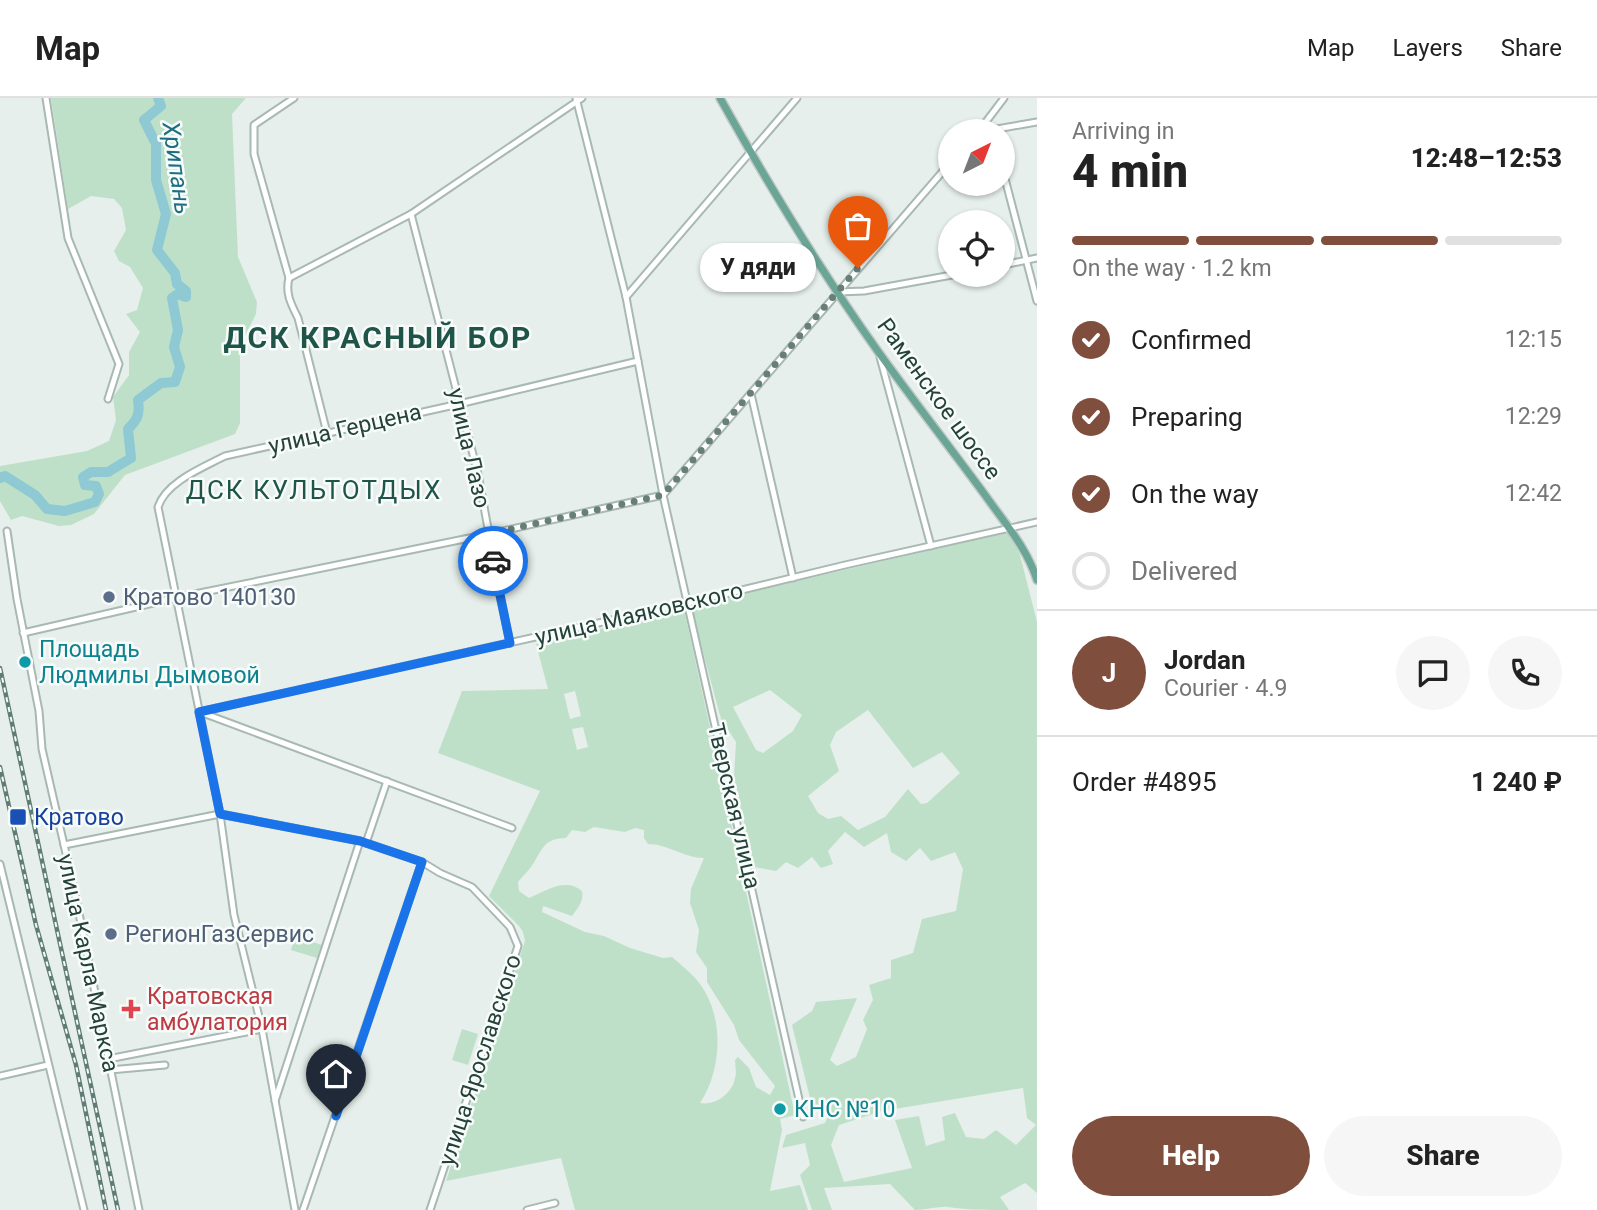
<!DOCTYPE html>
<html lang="en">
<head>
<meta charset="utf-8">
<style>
	:root { --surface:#fff; --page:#f6f6f6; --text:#222; --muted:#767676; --line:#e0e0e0; --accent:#804e3d }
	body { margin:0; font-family:Roboto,sans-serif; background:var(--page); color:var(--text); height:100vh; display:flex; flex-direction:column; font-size:26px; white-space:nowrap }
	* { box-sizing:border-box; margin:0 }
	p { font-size:23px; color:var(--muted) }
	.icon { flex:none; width:38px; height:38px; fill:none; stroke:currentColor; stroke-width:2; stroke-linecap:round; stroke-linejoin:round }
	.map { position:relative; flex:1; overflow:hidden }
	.sheet { display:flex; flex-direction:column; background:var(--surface); width:560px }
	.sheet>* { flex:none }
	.needle { width:46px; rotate:42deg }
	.controls { position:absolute; left:938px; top:21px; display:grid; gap:14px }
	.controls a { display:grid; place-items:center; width:77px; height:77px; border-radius:50%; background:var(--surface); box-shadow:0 2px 5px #0004; font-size:35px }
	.pin { position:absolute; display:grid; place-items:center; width:60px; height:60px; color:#fff; margin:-72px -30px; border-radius:50% 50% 50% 0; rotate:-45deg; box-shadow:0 0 7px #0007 }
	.pin .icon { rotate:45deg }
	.courier { position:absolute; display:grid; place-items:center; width:70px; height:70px; margin:-35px; border:5px solid #1a73e8; border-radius:50%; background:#fff; color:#222; box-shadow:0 2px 9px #0007 }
	.bubble { position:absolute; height:49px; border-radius:24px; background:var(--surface); box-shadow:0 2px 5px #0004; font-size:23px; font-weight:800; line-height:49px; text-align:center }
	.head em { font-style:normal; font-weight:800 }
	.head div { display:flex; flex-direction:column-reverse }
	.head { display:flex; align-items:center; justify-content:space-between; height:119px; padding:0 35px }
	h1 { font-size:46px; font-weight:800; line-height:52px }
	.bar { display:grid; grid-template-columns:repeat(4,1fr); gap:10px 7px; align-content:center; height:84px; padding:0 35px }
	.bar i { height:9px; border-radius:5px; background:var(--line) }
	.bar .selected { background:var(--accent) }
	.bar p { grid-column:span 4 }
	.line { display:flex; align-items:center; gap:18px; padding:0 35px; border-top:2px solid var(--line) }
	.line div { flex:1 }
	.round { display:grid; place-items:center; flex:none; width:74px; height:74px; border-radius:37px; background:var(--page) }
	ol { padding:0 35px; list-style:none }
	li { display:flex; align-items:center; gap:21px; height:77px }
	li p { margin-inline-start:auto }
	li .icon { padding:7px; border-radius:50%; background:var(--accent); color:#fff; stroke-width:4 }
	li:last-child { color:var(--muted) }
	li i { width:38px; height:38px; border:4px solid var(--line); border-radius:50% }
	.button { display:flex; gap:14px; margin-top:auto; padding:14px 35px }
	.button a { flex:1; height:80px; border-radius:42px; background:var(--accent); color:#fff; font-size:28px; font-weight:800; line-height:80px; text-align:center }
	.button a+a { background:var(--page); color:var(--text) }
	header { display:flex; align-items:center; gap:42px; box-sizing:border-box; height:98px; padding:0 35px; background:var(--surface); border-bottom:2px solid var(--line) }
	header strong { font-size:33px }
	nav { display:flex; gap:38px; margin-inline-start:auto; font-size:24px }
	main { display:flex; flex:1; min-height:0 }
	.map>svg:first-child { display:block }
</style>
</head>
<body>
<header>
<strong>Map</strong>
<nav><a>Map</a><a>Layers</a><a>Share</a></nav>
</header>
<main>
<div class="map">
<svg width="1037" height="1112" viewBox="0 0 1037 1112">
	<rect width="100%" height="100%" fill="#e6efeb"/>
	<g fill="#bfe0c8" fill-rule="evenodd">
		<path d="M 51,0 L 246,0 L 232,16 L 238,159 L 257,204 L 256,216 L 240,248 L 240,325 L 235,336 L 125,377 L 94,416 L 71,427 L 59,428 L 22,418 L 11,422 L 0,403 L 0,368 L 87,353 L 109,343 L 116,322 L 113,299 L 129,277 L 129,254 L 140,234 L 126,216 L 137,212 L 143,190 L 130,169 L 119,163 L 114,153 L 126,132 L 122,110 L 114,101 L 91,98 L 68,111 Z"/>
		<path d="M 1009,434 L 1020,457 L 1037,524 L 1037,1095 L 1025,1085 L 1000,1099 L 1009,1112 C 988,1112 968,1112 948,1109 C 942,1108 924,1112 915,1112 L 890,1086 L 824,1090 L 832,1112 L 812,1112 L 800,1077 L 810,1067 L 805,1045 L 782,1050 L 786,1037 L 825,1025 L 829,1016 L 824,1010 L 812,1008 L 792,927 L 812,913 L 816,904 L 857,900 L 830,962 L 837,968 L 856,959 L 867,931 L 863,922 L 873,902 L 869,887 L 891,880 L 891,862 L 913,855 L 922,821 L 956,813 L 963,771 L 955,754 L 931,763 L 920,750 L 906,763 L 891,754 L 887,735 L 864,749 L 845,734 L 828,753 L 833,766 L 821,770 L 812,759 L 798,770 L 786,764 L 776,773 L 754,769 L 734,679 L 736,644 L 721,621 L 693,517 L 697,506 ZM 770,592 L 802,617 L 793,633 L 763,655 L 756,652 L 733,609 ZM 868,612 L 913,670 L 942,654 L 960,675 L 927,705 L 921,706 L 908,691 L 885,719 L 858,732 L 841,718 L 828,721 L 818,715 L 808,698 L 839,673 L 830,647 L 836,634 ZM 1023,990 L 1027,1020 L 1036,1027 L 1016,1047 L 996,1032 L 984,1041 L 966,1039 L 955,1015 L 942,1019 L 945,1042 L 926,1048 L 919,1018 L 895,1022 L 912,1070 L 844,1084 L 831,1047 L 839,1027 L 882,1013 Z"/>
		<path d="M 684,511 L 795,1017 L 780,1021 L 782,1032 L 770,1093 L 800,1087 L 808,1112 L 575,1112 L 561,1060 L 446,1083 L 525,843 L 523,834 L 519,828 L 489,798 L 540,693 L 438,655 L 462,593 L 548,591 L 536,546 ZM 575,593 L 581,618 L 570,621 L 564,596 ZM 583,629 L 588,649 L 577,652 L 572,631 ZM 594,729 L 625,734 L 635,730 L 644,732 L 644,740 L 648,746 C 668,746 684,760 704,760 L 691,791 L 690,805 L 699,832 L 696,854 L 707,870 L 707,884 L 734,927 L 739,942 L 775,988 L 770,997 L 756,989 L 749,970 L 738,959 L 735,962 C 735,968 737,975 735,980 C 732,996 715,1008 700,1005 C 723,971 725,914 696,881 C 689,873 680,866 672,859 L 663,860 L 630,850 L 604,838 L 585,834 L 542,814 L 543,808 L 572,818 C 578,810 584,803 582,793 C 565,779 546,793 529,800 L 519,793 L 518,784 C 524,777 532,769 536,761 C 545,746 547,741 566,740 L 572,732 L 585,734 Z"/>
		<path d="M 295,838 L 322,847 L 317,860 L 291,852 Z"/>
		<path d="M 462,931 L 478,936 L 468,967 L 452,962 Z"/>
	</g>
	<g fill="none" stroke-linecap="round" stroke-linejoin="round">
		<path stroke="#8ec9d4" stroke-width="10" d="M 0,380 L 5,378 L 35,397 L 47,411 L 65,413 L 95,404 L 99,396 L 96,388 L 85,387 L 83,379 L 91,374 L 108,374 L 131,360 L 128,331 C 138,321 140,316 138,302 L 161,285 L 175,284 L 180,269 L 174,249 L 178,232 L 172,200 L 178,196 L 186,199 L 186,193 L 177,186 L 175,175 L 157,152 L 166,116 L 156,82 L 156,46 L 144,22 L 161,8 L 158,0"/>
		<defs>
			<g id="minor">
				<path d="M 46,0 L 68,140 L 119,266 L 108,301"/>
				<path d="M 294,0 L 254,27 L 254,56 L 289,180 C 285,195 291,206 298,220 L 327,335"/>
				<path d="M 576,0 L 626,199 L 663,397 L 803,1019"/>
				<path d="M 991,32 L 1037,24"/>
				<path d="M 979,33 L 1004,0"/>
				<path d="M 1003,73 L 1037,203"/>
				<path d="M 411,116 L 478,376 L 489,436 L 488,441 L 510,545"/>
				<path d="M 1003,167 L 1037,160"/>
				<path d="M 289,180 L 411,116 L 582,0"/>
				<path d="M 838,194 L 864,193 L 952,177"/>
				<path d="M 626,199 L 797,0"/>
				<path d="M 880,259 L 931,448"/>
				<path d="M 751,296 L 793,480"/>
				<path d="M 7,433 L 17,501 L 39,613 L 42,651 L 73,786 L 139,1112"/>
				<path d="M 23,535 L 175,500 L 489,436 L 663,397 L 950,65"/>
				<path d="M 199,614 L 688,505 L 845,467 L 1037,424"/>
				<path d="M 200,614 L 512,730"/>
				<path d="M 366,745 L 387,683"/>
				<path d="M 64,747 L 220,716 L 360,743 L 422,764 L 440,775 L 472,789 L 510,829 L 518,848 L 430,1112"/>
				<path d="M 0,766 L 84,1112"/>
				<path d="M 108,961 L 262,931"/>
				<path d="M 110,972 L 165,967"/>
				<path d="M 0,978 L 48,967"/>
				<path d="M 275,1003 L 360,743"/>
				<path d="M 295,1112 L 262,931 L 234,817 L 220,716 L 158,409 C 166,384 202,370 225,358 L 459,306 L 638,263"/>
				<path d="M 303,1112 L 422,764"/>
				<path d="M 527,1112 L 555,1105"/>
			</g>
			<path id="major" d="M 720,0 C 768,86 820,172 877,252 C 912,301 949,348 985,397 C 1004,424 1027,450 1037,482"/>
		</defs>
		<use href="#minor" stroke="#a8b8b2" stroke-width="9"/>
		<use href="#major" stroke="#c2cac8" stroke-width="10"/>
		<use href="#minor" stroke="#fff" stroke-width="5"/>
		<use href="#major" stroke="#6aa596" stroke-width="7"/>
		<defs>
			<g id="rail">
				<path d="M 0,570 L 118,1112"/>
				<path d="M 0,669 L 36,827 L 76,967 L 106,1112"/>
			</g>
		</defs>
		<use href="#rail" stroke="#5f7d75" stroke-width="4.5"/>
		<use href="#rail" stroke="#f7fbf9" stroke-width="2" stroke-dasharray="5" stroke-linecap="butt"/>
	</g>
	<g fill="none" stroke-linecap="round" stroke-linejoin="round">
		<path stroke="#687f78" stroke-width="7" stroke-dasharray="0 12.6" d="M 493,463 L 488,441 L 489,436 L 663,397 L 858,170"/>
		<path stroke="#1a73e8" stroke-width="9" d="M 336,1018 L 422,764 L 360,743 L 220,716 L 199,614 L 510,545 L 493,463"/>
	</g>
	<g fill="#5c6f8a" stroke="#f7fbf9" stroke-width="2.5">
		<circle cx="109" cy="499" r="7"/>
		<circle cx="111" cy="836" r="7"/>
	</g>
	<g fill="#0f9aa8" stroke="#f7fbf9" stroke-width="2.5">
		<circle cx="25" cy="564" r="7"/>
		<circle cx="780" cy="1011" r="7"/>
	</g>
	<rect fill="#1a4fb4" stroke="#f7fbf9" stroke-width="2.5" x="9" y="710" width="18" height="18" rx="3.5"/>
	<path fill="#e0444e" stroke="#f7fbf9" stroke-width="2.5" d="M127.5 900.5h7v7h7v7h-7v7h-7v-7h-7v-7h7z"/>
	<g text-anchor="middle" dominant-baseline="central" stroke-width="5" stroke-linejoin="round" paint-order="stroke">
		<g font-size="23" fill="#24423a" stroke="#f7fbf9">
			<text transform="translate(939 301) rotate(54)">Раменское шоссе</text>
			<text transform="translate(345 331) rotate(-13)">улица Герцена</text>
			<text transform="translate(469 350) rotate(77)">улица Лазо</text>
			<text transform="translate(639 516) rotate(-13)">улица Маяковского</text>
			<text transform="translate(734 708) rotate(77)">Тверская улица</text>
			<text transform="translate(88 865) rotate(78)">улица Карла Маркса</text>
			<text transform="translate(480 962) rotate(-72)">улица Ярославского</text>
		</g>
		<g font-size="23" fill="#4e5e75" stroke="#f7fbf9" text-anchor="start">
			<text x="123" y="499">Кратово 140130</text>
			<text x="125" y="836">РегионГазСервис</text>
		</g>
		<g font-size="23" fill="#0d838f" stroke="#f7fbf9" text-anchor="start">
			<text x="39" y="551">Площадь<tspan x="39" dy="26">Людмилы Дымовой</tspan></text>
			<text x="794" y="1011">КНС №10</text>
		</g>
		<g font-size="23" fill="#164399" stroke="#f7fbf9" text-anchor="start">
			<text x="34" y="719">Кратово</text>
		</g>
		<g font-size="23" fill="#be3a42" stroke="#f7fbf9" text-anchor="start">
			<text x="147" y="898">Кратовская<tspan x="147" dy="26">амбулатория</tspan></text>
		</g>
		<g font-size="24" font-style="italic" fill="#1c6f80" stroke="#f7fbf9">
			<text transform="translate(177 70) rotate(82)">Хрипань</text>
		</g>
		<g font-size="26" letter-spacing="2" fill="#1f5548" stroke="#f7fbf9">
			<text x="314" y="392">ДСК КУЛЬТОТДЫХ</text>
		</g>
		<g font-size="30" font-weight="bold" letter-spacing="2" fill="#1f5548" stroke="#f7fbf9">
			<text x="378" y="239">ДСК КРАСНЫЙ БОР</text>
		</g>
	</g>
</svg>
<div class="controls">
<a><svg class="needle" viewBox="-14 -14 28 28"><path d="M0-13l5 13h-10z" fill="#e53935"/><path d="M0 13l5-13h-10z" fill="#767676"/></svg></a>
<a><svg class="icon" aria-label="locate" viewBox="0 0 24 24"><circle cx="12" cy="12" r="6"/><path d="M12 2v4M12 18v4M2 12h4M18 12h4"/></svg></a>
</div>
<div class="pin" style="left:858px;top:170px;background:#ea580c"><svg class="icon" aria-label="bag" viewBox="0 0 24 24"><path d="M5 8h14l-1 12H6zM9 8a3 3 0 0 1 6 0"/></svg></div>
<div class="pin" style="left:336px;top:1018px;background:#1f2937"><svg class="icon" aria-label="home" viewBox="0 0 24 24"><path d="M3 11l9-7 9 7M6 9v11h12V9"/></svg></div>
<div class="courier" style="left:493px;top:463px"><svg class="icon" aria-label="car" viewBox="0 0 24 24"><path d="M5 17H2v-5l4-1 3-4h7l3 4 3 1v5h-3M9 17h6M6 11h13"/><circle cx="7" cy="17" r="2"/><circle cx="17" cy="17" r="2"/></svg></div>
<div class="bubble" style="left:700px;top:145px;width:116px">У дяди</div>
</div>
<section class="sheet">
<div class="head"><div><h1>4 min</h1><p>Arriving in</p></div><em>12:48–12:53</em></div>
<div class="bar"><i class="selected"></i><i class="selected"></i><i class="selected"></i><i></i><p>On the way · 1.2 km</p></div>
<ol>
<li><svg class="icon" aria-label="check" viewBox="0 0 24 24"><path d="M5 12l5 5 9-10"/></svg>Confirmed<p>12:15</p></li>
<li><svg class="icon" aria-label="check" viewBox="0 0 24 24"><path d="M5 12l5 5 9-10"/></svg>Preparing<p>12:29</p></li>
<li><svg class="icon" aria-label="check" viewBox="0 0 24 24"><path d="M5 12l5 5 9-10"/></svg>On the way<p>12:42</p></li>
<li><i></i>Delivered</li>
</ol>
<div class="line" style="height:126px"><b class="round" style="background:var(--accent);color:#fff">J</b><div><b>Jordan</b><p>Courier · 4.9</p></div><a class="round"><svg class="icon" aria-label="chat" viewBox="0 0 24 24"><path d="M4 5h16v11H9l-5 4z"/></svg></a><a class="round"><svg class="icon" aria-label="phone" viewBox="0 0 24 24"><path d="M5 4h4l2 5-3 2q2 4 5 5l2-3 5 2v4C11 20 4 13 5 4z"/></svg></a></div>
<div class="line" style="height:91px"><div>Order #4895</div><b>1 240 ₽</b></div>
<div class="button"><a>Help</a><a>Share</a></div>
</section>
</main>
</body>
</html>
